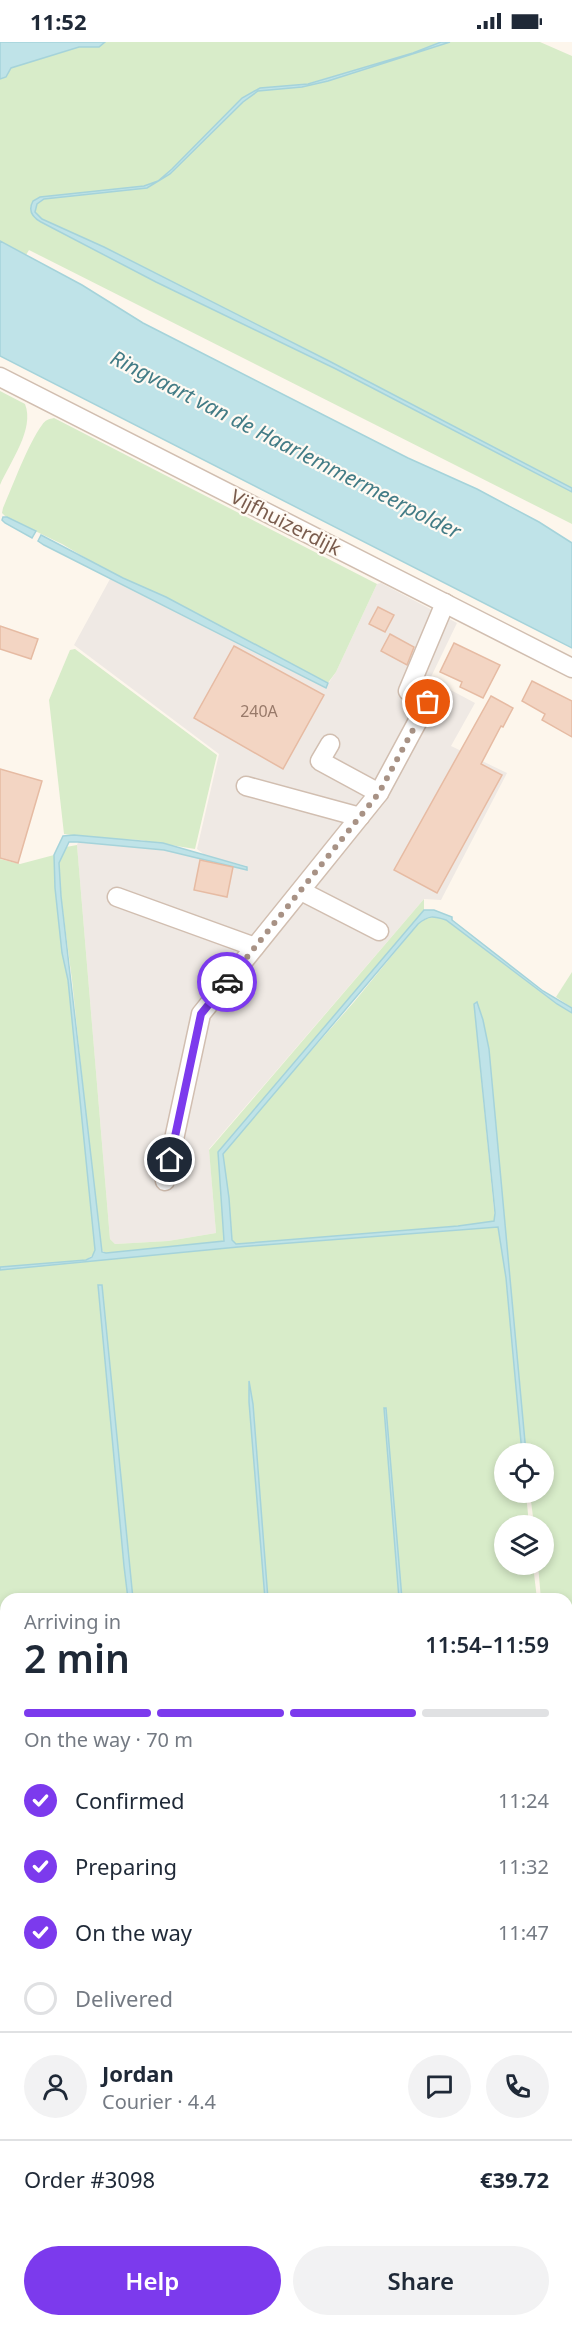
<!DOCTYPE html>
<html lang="en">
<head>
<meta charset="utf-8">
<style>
	:root { --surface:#fff; --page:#f2f2f3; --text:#1f2937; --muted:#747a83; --line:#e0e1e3; --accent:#7c3aed }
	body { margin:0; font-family:"Noto Sans",sans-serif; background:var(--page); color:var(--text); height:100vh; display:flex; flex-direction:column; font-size:22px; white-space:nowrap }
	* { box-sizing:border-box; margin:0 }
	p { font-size:20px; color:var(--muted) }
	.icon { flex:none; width:33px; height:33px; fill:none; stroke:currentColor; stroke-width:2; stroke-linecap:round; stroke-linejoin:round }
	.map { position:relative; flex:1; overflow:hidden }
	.sheet { position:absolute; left:0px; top:1551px; width:573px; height:734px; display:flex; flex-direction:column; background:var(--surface); border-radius:18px 18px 0 0; box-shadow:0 3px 9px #0003 }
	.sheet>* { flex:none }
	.fabs { position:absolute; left:494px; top:1401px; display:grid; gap:12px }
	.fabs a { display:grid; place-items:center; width:60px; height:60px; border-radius:50%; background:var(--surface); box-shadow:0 3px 9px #0003; font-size:30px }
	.pin { position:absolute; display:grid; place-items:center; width:51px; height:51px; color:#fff; margin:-26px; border:3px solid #fff; border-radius:50%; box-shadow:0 2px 6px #0007 }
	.courier { position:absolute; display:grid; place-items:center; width:60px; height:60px; margin:-30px; border:4px solid #7c3aed; border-radius:50%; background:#fff; color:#222; box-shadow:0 2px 8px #0007 }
	.headline em { font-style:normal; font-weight:600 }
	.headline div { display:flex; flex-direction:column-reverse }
	.headline { display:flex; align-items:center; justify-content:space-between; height:102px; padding:0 24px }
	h1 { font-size:39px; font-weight:600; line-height:45px }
	.bar { display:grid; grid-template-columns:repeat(4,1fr); gap:9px 6px; align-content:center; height:72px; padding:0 24px }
	.bar i { height:8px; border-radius:4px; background:var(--line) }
	.bar .current { background:var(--accent) }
	.bar p { grid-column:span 4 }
	.line { display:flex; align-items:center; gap:15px; padding:0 24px; border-top:2px solid var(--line) }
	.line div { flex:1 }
	.round { display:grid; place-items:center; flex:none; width:63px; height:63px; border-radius:32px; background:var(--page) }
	ol { padding:0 24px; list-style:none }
	li { display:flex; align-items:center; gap:18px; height:66px }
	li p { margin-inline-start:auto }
	li .icon { padding:6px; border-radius:50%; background:var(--accent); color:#fff; stroke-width:4 }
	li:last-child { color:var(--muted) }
	li i { width:33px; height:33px; border:3px solid var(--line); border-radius:50% }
	.cta { display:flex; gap:12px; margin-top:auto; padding:12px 24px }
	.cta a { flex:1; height:69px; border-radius:36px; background:var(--accent); color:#fff; font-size:24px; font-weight:600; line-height:69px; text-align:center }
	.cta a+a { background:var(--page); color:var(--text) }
	.status { display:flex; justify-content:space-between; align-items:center; height:42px; padding:0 30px; background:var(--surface); direction:ltr }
	.status svg { height:16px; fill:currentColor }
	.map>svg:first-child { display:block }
</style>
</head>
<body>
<div class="status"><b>11:52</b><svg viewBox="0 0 49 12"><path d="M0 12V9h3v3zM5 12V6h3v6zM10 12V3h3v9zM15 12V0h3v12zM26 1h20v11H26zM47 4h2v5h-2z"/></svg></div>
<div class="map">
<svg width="572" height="2284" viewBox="0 0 572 2284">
	<rect width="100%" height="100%" fill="#fdf6ec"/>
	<path fill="#efe9e4" d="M 110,537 L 243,601 L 325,646 L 336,630 L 377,542 L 381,541 L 457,581 L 430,637 L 475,661 L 451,704 L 507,731 L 441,858 L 424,857 L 209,1107 L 216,1191 L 168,1199 L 115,1202 L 110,1197 L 77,803 L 78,800 L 164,808 L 233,825 L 247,824 L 206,814 L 197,807 L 219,712 L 74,603 Z"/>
	<g fill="#d8ecc9">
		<path d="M 105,0 L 441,0 L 413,11 L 307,42 L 260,46 L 242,56 L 172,127 L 158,139 L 144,144 L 40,155 C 25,161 30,173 41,180 L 156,240 L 336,327 L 572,450 L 572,482 L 29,208 L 26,213 L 0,199 L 0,37 L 6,35 L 11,26 L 79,5 L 99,5 Z"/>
		<path d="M 450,0 L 540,0 L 572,14 L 572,446 L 329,319 L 104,205 L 42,177 L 35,170 L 37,162 L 44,157 L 147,146 L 170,132 L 243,60 L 258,49 L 302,45 L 328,39 Z"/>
		<path d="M 0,349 L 25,362 C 35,387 10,420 0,443 Z"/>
		<path d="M 54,376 L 377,542 L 336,630 L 327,642 L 101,525 L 62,502 L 6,475 L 2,471 L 3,466 C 13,443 28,402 42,383 C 45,378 49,377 54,376 Z"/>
		<path d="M 75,607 L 217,713 L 195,807 L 140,798 L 92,796 L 64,792 L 49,658 L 70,608 Z"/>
		<path d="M 77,803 L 110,1197 L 115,1202 L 168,1199 L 216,1191 L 209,1108 L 424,857 L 424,868 L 218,1110 L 225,1197 L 221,1201 L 106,1211 L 100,1207 L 72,938 L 61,854 L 59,821 L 66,805 Z"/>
		<path d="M 54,813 L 62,911 L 68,938 L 95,1207 L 94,1212 L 86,1218 L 0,1225 L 0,817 L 20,822 Z"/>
		<path d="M 432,873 L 446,878 L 546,954 L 572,971 L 572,1590 L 567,1590 L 567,1557 L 541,1557 L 538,1523 L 543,1522 L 543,1484 L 534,1483 L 530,1451 L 543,1450 L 543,1412 L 526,1411 L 489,1007 L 483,978 L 477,960 L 474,962 L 495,1179 L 458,1184 L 236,1202 L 232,1198 L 223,1112 L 225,1107 L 354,960 L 418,882 Z"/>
		<path d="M 572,930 L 572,966 L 556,955 Z"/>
		<path d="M 498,1185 L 506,1236 L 522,1411 L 504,1412 L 504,1450 L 526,1451 L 529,1483 L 504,1484 L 504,1522 L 533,1523 L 537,1557 L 402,1557 L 386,1367 L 384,1367 L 399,1557 L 268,1557 L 253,1362 L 249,1339 L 249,1360 L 265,1557 L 133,1557 L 100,1243 L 98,1244 L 128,1557 L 6,1557 L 6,1636 L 0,1572 L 0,1228 L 238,1205 Z"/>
		<path d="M 567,1595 L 572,1595 L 572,1869 L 567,1809 Z"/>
		<path d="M 0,1630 L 6,1687 L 6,2278 L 64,2279 L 64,2284 L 0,2284 Z"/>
		<path d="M 567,1893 L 572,1947 L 572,2284 L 477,2284 L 476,2279 L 567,2278 Z"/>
		<path d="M 199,2278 L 200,2284 L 71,2284 L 71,2279 Z"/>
		<path d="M 335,2278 L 335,2284 L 206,2284 L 206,2279 Z"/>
		<path d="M 470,2278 L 470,2284 L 345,2284 L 345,2279 Z"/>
	</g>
	<g fill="#bfe3e8" stroke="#a5d3da" stroke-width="1.5">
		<path d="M 0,0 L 105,0 L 99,5 L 79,5 L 11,26 L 6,35 L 0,37 Z"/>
		<path d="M 441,0 L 450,0 L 328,39 L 302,45 L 258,49 L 243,60 L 170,132 L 147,146 L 44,157 L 37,162 L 35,170 L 42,177 L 104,205 L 329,319 L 572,446 L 572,450 L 336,327 L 156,240 L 41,180 C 32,175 28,168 33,159 L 40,155 L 144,144 L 158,139 L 172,127 L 242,56 L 260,46 L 308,42 L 413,11 Z"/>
		<path d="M 0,199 L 82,243 L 143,281 L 408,416 L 477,447 L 539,480 L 572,501 L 572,606 L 0,314 Z"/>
		<path d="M 3,475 L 7,475 L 36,489 L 32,496 L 5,481 L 2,478 Z"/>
		<path d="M 41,493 L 123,536 L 166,555 L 328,641 L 326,646 L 44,503 L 38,499 Z"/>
		<path d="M 74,793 L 163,801 L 247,825 L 247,828 L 164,808 L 78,800 L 69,800 L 59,821 L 61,854 L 102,1210 L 106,1211 L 224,1199 L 218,1110 L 424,868 L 434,868 L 452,875 L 452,878 L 543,949 L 572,966 L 572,971 L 557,962 L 446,878 C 433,874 429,873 418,882 L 223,1112 L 229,1156 L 232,1198 L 236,1202 L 458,1184 L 494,1179 L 495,1171 L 474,962 L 477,960 L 483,978 L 489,1007 L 526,1411 L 522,1411 L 506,1236 L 498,1185 L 238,1205 L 0,1228 L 0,1225 L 86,1218 L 92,1215 L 95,1208 L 68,938 L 62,911 L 55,846 L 54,813 L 63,794 Z"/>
		<path d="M 98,1243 L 102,1243 L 133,1557 L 128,1557 L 124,1524 Z"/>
		<path d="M 249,1339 L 253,1362 L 268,1557 L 265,1557 L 249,1360 Z"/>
		<path d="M 384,1366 L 386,1366 L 402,1557 L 399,1557 Z"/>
		<path d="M 0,1572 L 6,1636 L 6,1687 L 0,1630 Z"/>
		<path d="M 567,1799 L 572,1864 L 572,1958 L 567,1899 Z"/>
	</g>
	<g fill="#f3d5c3" stroke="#e6bba3" stroke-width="1.5">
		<path d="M 378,565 L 394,573 L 385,590 L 369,582 Z"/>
		<path d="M 0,584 L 38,597 L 31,617 L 0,607 Z"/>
		<path d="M 390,592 L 414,605 L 407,623 L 381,609 Z"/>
		<path d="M 454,601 L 500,623 L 483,656 L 460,645 L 462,640 L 440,630 Z"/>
		<path d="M 234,604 L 324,653 L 283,727 L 194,676 Z"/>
		<path d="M 532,639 L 572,659 L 572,695 L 542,678 L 545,672 L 522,659 Z"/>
		<path d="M 491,654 L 513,666 L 503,685 L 501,684 L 481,722 L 502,733 L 437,851 L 394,828 Z"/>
		<path d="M 0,727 L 42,739 L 18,821 L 0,816 Z"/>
		<path d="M 200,818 L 233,825 L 227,855 L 194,848 Z"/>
	</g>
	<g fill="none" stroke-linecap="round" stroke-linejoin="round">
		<defs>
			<g id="minor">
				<path d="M 0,335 L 572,626"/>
				<path d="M 330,702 L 320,719 L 379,751"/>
				<path d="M 246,744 L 360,775"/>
				<path d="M 301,849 L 379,889"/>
				<path d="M 117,855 L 255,905"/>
				<path d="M 165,1139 L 201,972 L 379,751 L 428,660 L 408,649 L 445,561"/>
			</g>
		</defs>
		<use href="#minor" stroke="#d1beb0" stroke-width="21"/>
		<use href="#minor" stroke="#fff" stroke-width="18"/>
	</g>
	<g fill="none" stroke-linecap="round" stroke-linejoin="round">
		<path stroke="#a89285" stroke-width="6" stroke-dasharray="0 10.8" d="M 227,940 L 379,751 L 428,660"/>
		<path stroke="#7c3aed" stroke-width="8" d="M 170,1118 L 201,972 L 227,940"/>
	</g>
	<g text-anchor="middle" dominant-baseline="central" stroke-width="4.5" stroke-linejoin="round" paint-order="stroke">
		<g font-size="16" fill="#987a6a">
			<text x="259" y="669">240A</text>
		</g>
		<g font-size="20" fill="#7a5c4d" stroke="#fffaf3">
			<text transform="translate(286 480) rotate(27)">Vijfhuizerdijk</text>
		</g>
		<g font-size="21" font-style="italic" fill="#437c86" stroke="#fffaf3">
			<text transform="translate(286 402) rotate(27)">Ringvaart van de Haarlemmermeerpolder</text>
		</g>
	</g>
</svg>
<div class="fabs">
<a><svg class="icon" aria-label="locate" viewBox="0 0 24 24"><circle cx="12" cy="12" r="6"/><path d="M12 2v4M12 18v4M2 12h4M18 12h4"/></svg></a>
<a><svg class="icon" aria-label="layers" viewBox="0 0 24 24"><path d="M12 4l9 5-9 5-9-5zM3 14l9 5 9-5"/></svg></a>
</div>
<div class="pin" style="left:428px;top:660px;background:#ea580c"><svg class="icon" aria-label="bag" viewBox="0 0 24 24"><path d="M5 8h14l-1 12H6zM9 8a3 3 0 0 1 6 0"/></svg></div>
<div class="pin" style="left:170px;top:1118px;background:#1f2937"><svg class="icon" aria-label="home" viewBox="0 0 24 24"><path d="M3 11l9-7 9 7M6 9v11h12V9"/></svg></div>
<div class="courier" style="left:227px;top:940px"><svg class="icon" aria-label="car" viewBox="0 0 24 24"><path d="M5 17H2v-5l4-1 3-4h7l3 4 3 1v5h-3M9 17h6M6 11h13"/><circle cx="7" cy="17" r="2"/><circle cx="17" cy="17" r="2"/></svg></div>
<section class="sheet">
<div class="headline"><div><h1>2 min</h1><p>Arriving in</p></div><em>11:54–11:59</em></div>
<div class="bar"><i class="current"></i><i class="current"></i><i class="current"></i><i></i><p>On the way · 70 m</p></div>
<ol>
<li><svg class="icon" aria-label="check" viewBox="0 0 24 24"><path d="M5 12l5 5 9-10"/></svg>Confirmed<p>11:24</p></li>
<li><svg class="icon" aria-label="check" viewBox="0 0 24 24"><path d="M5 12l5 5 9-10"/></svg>Preparing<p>11:32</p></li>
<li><svg class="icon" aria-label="check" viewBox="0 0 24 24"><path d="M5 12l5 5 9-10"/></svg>On the way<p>11:47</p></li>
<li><i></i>Delivered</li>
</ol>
<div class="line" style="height:108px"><a class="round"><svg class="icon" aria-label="person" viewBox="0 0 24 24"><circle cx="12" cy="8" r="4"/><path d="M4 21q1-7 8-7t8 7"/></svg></a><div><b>Jordan</b><p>Courier · 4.4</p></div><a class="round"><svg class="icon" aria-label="chat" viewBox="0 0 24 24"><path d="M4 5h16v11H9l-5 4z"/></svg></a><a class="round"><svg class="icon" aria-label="phone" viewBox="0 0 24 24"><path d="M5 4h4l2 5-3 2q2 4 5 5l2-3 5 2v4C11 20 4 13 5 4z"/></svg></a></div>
<div class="line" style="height:78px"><div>Order #3098</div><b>€39.72</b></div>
<div class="cta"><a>Help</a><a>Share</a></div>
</section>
</div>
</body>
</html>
